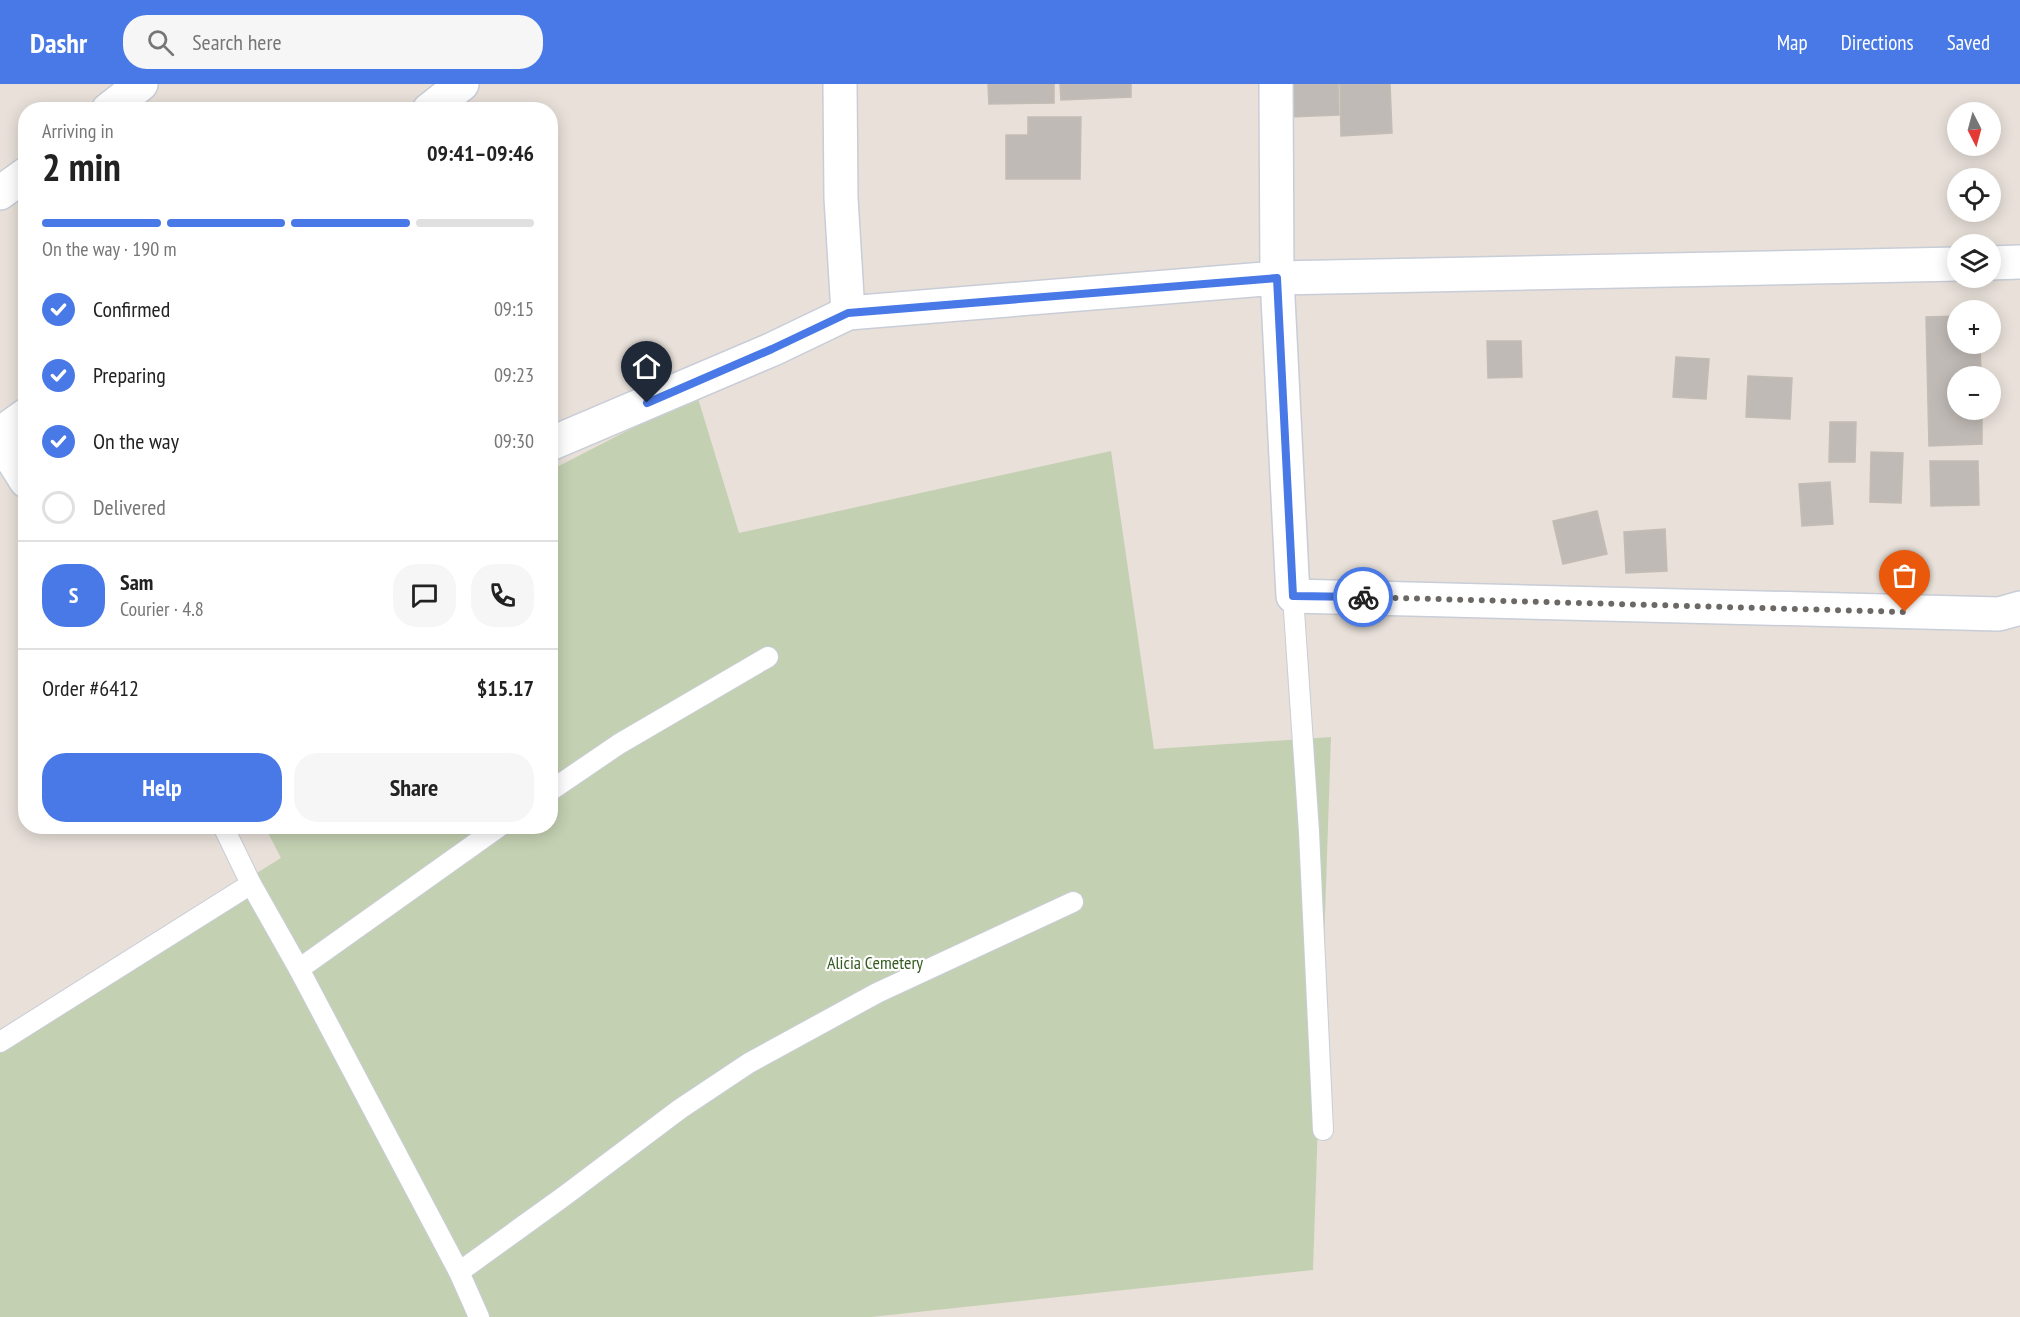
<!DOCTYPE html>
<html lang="en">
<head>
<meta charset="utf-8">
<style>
	:root { --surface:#fff; --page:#f6f6f6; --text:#222; --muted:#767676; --line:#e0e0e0; --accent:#4879e6 }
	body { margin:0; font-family:"PT Sans Narrow",sans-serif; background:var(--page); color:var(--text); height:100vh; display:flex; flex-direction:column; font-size:22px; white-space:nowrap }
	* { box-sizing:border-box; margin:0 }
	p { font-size:20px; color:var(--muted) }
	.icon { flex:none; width:33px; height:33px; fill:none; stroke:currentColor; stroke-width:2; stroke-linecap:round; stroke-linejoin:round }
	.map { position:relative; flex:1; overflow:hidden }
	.details { position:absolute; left:18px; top:18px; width:540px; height:732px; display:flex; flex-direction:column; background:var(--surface); border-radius:24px; box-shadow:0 3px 15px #0003 }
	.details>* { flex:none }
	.needle { width:39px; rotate:174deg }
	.controls { position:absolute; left:1947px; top:18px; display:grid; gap:12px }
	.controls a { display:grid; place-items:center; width:54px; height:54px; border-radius:50%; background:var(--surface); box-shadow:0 3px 15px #0003; font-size:30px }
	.pin { position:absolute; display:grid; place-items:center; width:51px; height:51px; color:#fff; margin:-62px -26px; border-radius:50% 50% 50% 0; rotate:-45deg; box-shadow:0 0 6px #0007 }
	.pin .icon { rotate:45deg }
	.courier { position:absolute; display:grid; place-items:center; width:60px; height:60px; margin:-30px; border:4px solid #4879e6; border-radius:50%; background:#fff; color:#222; box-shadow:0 2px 8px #0007 }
	.overview em { font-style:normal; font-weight:700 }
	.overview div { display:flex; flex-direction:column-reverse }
	.overview { display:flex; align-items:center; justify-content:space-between; height:102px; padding:0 24px }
	h1 { font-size:39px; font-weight:700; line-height:45px }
	.bar { display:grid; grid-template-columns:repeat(4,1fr); gap:9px 6px; align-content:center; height:72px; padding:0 24px }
	.bar i { height:8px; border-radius:4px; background:var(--line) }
	.bar .active { background:var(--accent) }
	.bar p { grid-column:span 4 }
	.line { display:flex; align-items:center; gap:15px; padding:0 24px; border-top:2px solid var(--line) }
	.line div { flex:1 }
	.round { display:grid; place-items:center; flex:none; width:63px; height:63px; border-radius:24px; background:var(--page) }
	ol { padding:0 24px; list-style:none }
	li { display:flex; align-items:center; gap:18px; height:66px }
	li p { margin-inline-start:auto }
	li .icon { padding:6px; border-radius:50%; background:var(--accent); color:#fff; stroke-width:4 }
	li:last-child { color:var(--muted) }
	li i { width:33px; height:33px; border:3px solid var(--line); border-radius:50% }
	.button { display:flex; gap:12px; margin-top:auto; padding:12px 24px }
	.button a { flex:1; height:69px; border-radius:24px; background:var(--accent); color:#fff; font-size:24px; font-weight:700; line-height:69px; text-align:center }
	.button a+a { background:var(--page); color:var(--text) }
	header { display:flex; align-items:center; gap:36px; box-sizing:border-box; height:84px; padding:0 30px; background:var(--accent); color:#fff }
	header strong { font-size:28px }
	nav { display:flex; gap:33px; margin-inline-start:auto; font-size:21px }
	.search { width:420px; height:54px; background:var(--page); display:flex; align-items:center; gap:15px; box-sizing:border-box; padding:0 21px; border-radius:24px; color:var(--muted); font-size:22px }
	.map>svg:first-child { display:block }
</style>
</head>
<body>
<header>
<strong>Dashr</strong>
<div class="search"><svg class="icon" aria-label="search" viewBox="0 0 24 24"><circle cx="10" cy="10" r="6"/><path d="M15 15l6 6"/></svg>Search here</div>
<nav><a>Map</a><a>Directions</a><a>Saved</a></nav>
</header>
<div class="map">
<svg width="2020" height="1233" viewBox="0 0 2020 1233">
	<rect width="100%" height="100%" fill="#e8e0d9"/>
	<path fill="#c4d0b2" d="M 697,311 L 739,449 L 1111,367 L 1154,665 L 1331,653 L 1313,1186 L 871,1233 L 0,1233 L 0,948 L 281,774 L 265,743 L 550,742 L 551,386 Z"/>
	<g fill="#c0bab6" stroke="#c3bcb4" stroke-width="1.5">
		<path d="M 988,0 L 1054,0 L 1054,19 L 989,20 Z"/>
		<path d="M 1060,0 L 1131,0 L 1131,13 L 1061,16 Z"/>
		<path d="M 1287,0 L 1338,0 L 1339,31 L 1289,33 Z"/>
		<path d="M 1340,0 L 1390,0 L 1392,49 L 1341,52 Z"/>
		<path d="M 1028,33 L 1081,33 L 1080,95 L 1006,95 L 1006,51 L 1028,51 Z"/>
		<path d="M 1958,232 L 1958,260 L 1980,260 L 1981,292 L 1958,292 L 1958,326 L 1982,326 L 1982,360 L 1929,362 L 1926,233 Z"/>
		<path d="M 1487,257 L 1521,257 L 1522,293 L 1488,294 Z"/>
		<path d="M 1676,273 L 1709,275 L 1706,315 L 1673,313 Z"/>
		<path d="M 1748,292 L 1792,294 L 1790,335 L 1746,333 Z"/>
		<path d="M 1830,338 L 1856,338 L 1855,378 L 1829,378 Z"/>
		<path d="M 1871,368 L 1903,369 L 1901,419 L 1870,418 Z"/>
		<path d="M 1930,377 L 1978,377 L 1979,421 L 1931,422 Z"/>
		<path d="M 1830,398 L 1833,440 L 1802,442 L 1799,400 Z"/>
		<path d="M 1597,427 L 1607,470 L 1563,480 L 1553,437 Z"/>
		<path d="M 1665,445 L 1667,487 L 1626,489 L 1624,448 Z"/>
	</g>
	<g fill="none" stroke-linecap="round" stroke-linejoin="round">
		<defs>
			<g id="lane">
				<path d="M 1293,512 L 1309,748 L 1323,1046"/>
				<path d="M 550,707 L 619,660 L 768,573"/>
				<path d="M 223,742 L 251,800 L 299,885 L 459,1188 L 479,1233"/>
				<path d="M 299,885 L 500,742"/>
				<path d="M 0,958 L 251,800"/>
				<path d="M 459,1188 L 563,1113 L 680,1025 L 749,979 L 877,909 L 1073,818"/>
			</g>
			<g id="street">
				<path d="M 840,0 L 841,114 L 848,229"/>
				<path d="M 1276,0 L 1277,194 L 1293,512 L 1999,530 L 2020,524"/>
				<path d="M 108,26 L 141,0"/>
				<path d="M 429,26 L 462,0"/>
				<path d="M 0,109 L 26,90"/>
				<path d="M 1990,179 L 2020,178"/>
				<path d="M 0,350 L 26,331"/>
				<path d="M 0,356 L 26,397"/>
				<path d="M 550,360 L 773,265 L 848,229 L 1277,194 L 1958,180"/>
			</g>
		</defs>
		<use href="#lane" stroke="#c8cdd7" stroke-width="22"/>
		<use href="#street" stroke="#c8cdd7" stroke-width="36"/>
		<use href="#lane" stroke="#fff" stroke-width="20"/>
		<use href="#street" stroke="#fff" stroke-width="33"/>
	</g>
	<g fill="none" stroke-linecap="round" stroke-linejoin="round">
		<path stroke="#6b6865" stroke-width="6" stroke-dasharray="0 10.8" d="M 1363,513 L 1905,528"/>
		<path stroke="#4879e6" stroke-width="8" d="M 647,319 L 772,265 L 848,229 L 1277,194 L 1293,512 L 1363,513"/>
	</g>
	<g text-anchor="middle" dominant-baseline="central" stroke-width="4.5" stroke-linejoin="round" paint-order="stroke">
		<g font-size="18" fill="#335b20" stroke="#fff">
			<text x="875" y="878">Alicia Cemetery</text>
		</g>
	</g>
</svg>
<div class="controls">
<a><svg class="needle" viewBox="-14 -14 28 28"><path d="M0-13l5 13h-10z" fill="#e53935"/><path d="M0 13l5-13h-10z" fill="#767676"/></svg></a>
<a><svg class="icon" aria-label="locate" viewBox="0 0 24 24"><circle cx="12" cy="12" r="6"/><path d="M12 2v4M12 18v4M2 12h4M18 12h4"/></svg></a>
<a><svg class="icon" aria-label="layers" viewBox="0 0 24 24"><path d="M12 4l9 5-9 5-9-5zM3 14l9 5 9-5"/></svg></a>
<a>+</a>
<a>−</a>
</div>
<div class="pin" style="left:1905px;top:528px;background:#ea580c"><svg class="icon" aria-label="bag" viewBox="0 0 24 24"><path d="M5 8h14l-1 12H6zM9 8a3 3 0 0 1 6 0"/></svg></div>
<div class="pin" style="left:647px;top:319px;background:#1f2937"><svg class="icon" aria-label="home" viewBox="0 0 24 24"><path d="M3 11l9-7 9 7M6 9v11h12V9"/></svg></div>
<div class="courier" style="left:1363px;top:513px"><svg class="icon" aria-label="bike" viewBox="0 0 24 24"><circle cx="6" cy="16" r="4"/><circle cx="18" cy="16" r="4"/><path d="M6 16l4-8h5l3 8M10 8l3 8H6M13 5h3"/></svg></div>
<section class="details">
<div class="overview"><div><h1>2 min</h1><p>Arriving in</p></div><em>09:41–09:46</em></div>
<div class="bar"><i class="active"></i><i class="active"></i><i class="active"></i><i></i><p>On the way · 190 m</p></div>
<ol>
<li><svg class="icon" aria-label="check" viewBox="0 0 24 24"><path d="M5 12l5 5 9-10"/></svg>Confirmed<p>09:15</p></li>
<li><svg class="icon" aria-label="check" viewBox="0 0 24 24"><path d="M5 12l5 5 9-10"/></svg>Preparing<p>09:23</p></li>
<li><svg class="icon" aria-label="check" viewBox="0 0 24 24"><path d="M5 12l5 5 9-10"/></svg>On the way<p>09:30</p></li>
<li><i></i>Delivered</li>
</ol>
<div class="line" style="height:108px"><b class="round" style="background:var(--accent);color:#fff">S</b><div><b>Sam</b><p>Courier · 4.8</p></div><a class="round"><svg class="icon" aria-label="chat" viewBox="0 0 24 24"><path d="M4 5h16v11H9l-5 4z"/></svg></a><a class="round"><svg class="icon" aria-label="phone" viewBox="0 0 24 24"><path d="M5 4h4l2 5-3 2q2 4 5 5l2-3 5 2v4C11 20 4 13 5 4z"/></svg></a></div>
<div class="line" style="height:78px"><div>Order #6412</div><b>$15.17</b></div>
<div class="button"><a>Help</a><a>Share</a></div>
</section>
</div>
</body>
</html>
